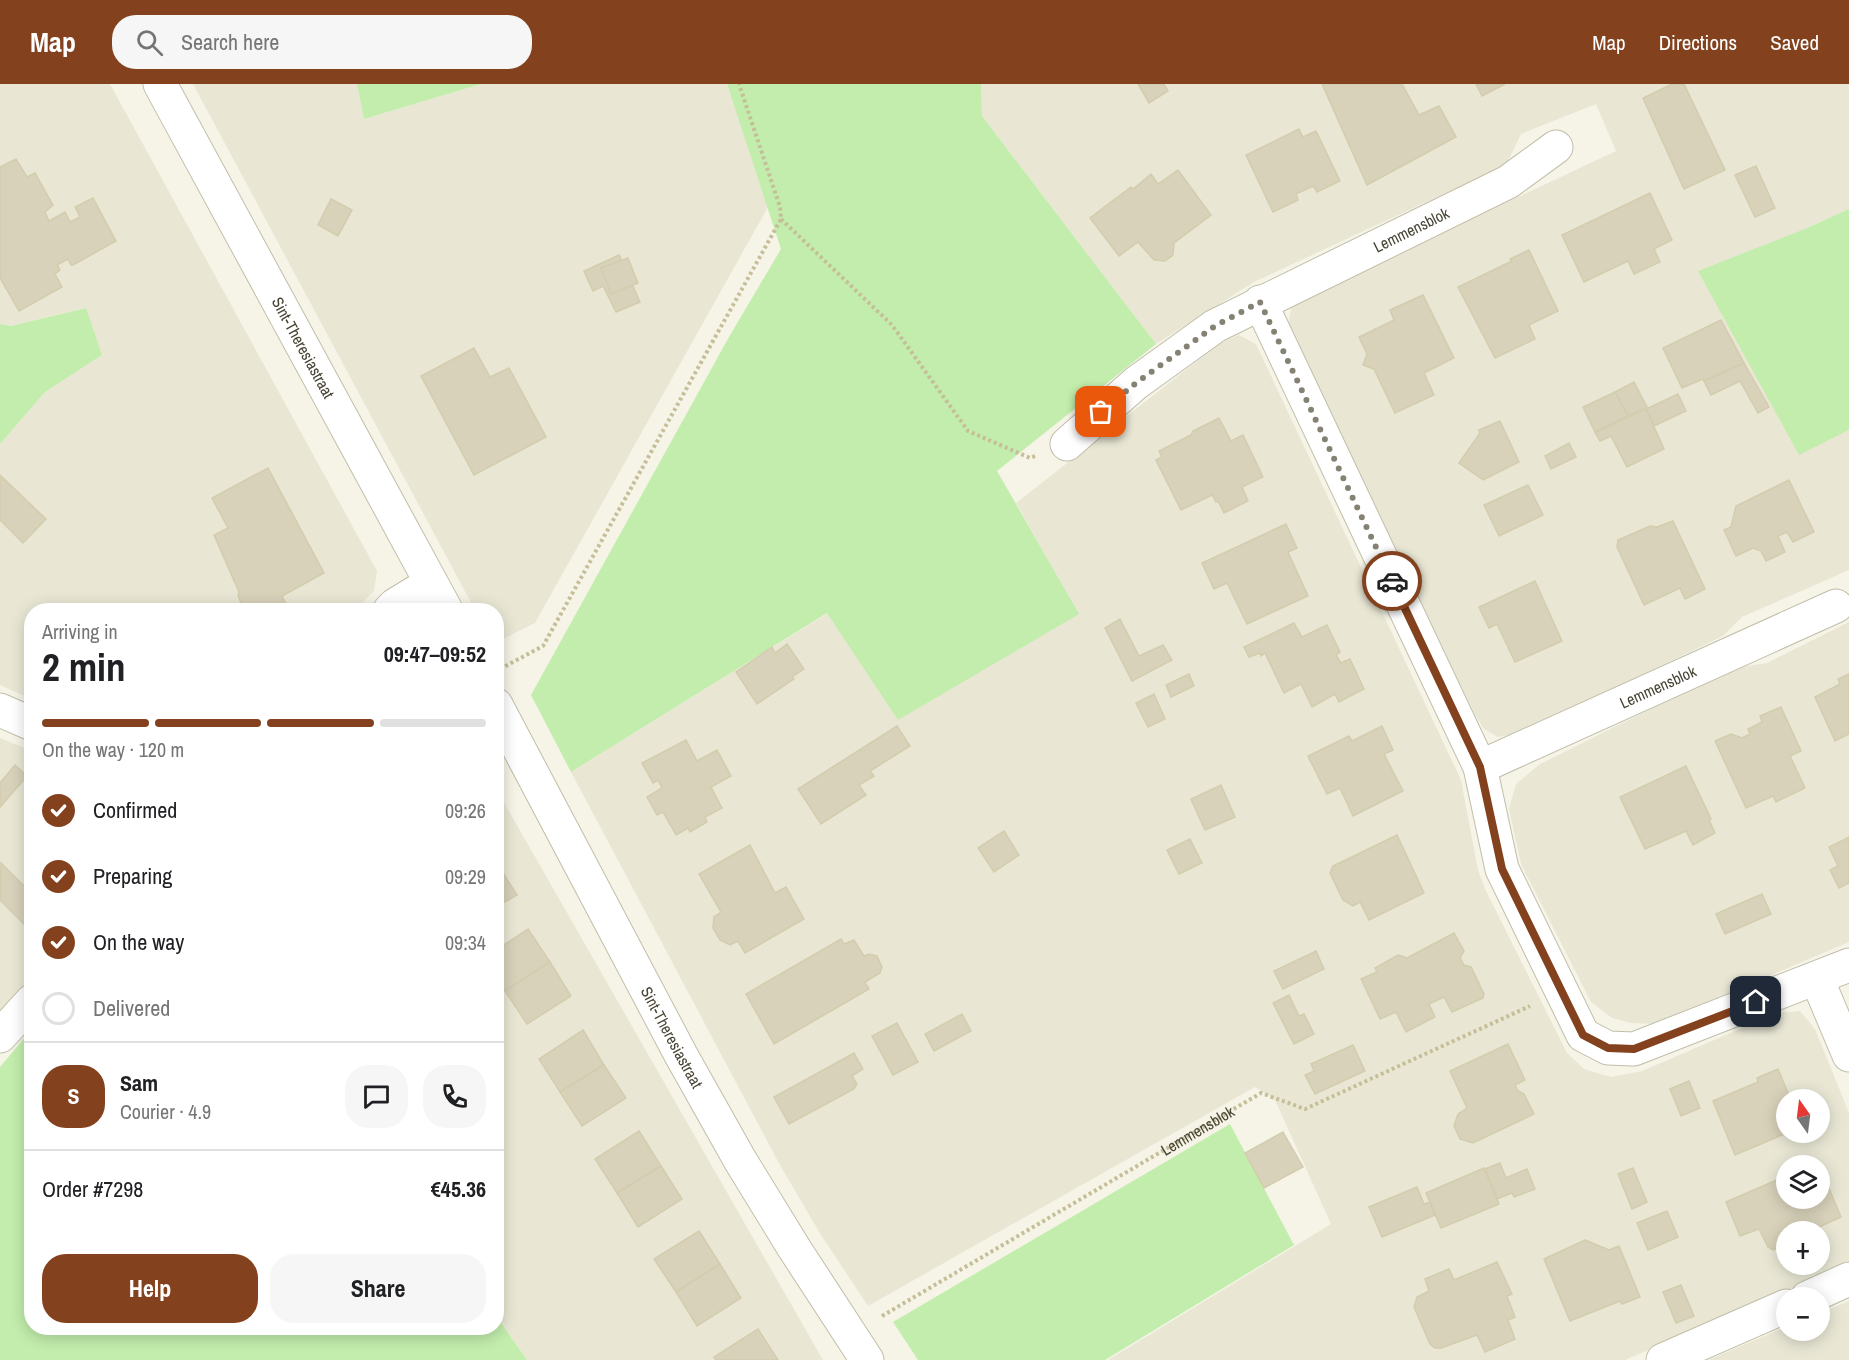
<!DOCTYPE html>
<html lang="en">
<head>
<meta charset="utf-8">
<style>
	:root { --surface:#fff; --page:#f6f6f6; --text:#202124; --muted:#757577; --line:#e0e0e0; --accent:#84411d }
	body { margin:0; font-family:"Archivo Narrow",sans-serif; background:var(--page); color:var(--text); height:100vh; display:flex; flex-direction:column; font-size:22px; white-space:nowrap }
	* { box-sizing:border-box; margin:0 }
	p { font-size:20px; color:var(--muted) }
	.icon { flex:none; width:33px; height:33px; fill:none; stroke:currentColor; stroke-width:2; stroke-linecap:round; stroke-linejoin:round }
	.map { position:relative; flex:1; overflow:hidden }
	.details { position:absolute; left:24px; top:519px; width:480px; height:732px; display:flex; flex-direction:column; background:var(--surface); border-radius:24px; box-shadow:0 3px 15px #0003 }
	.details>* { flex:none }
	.needle { width:39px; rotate:346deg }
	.buttons { position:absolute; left:1776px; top:1005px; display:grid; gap:12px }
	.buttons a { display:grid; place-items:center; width:54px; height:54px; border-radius:50%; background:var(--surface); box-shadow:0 3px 15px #0003; font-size:30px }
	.pin { position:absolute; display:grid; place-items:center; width:51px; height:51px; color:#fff; margin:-26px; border-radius:12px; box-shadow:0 3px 9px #0006 }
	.courier { position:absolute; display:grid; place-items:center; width:60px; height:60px; margin:-30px; border:4px solid #84411d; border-radius:50%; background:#fff; color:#222; box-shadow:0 2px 8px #0007 }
	.overview em { font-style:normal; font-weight:700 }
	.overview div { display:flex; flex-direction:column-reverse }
	.overview { display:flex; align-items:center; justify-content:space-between; height:102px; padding:0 18px }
	h1 { font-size:39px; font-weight:700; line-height:45px }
	.bar { display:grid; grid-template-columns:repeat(4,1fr); gap:9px 6px; align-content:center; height:72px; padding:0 18px }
	.bar i { height:8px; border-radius:4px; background:var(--line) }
	.bar .current { background:var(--accent) }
	.bar p { grid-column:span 4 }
	.line { display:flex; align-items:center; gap:15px; padding:0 18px; border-top:2px solid var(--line) }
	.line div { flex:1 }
	.round { display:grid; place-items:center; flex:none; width:63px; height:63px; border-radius:24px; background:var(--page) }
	ol { padding:0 18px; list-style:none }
	li { display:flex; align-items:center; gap:18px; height:66px }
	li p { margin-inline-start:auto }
	li .icon { padding:6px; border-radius:50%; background:var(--accent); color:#fff; stroke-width:4 }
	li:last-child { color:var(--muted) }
	li i { width:33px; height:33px; border:3px solid var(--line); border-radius:50% }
	.cta { display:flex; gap:12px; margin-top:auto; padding:12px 18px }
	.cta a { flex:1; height:69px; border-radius:24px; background:var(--accent); color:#fff; font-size:24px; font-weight:700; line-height:69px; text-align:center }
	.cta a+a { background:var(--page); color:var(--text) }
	header { display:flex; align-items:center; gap:36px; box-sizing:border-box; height:84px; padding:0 30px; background:var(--accent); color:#fff }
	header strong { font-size:28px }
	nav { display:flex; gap:33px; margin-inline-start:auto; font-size:21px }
	.search { width:420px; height:54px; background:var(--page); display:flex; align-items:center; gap:15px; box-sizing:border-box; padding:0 21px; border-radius:24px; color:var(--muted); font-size:22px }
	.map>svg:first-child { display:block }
</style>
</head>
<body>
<header>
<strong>Map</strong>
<div class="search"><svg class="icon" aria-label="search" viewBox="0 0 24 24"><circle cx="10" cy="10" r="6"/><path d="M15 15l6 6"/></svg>Search here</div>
<nav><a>Map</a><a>Directions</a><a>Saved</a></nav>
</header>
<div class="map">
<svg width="1849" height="1276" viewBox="0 0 1849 1276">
	<rect width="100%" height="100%" fill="#f5f4e7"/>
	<g fill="#e9e7d4" fill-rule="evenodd">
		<path d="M 0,0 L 110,0 L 377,487 L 374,507 L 355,526 L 32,526 L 31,615 L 0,601 L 0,360 L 45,308 L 102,271 L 85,224 L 11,242 L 0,240 Z"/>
		<path d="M 193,0 L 357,0 L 364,35 L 481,0 L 727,0 L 768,123 L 535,539 L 497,558 L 496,526 L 475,526 Z"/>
		<path d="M 981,0 L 1849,0 L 1849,125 L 1805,145 L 1798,371 L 1849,346 L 1849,486 L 1742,533 L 1723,552 L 1521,649 L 1498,653 L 1484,645 L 1475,631 L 1288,240 L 1292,221 L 1308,212 L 1616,67 L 1596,20 L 1521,50 L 1506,81 L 1254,198 L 1156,260 L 982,32 Z"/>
		<path d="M 1239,251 L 1256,260 L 1461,696 L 1478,786 L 1485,805 L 1567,969 L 1584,985 L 1611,993 L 1642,987 L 1777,929 L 1800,927 L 1815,945 L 1849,1029 L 1849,1180 L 1625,1276 L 1108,1276 L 1331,1140 L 1275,1016 L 1255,1003 L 868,1222 L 821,1151 L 781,1083 L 571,688 L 828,529 L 1078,530 L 1016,419 L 1220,259 ZM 1786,1016 L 1820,1016 L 1820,1048 L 1786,1048 ZM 1786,1082 L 1820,1082 L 1820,1114 L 1786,1114 ZM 1786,1148 L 1820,1148 L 1820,1180 L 1786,1180 Z"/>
		<path d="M 1849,538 L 1849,858 L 1656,940 L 1631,939 L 1612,934 L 1591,918 L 1521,780 L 1509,725 L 1516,700 L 1540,680 L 1733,584 L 1767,579 Z"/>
		<path d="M 0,654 L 32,667 L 31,895 L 0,932 Z"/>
		<path d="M 496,704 L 518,743 L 823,1276 L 527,1276 L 497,1233 Z"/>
		<path d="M 1849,1217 L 1849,1276 L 1708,1276 L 1786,1243 L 1786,1246 L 1820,1246 L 1820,1229 Z"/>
	</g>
	<g fill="#c2edac">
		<path d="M 357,0 L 481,0 L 364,35 Z"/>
		<path d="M 727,0 L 981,0 L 982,32 L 1156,260 L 997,387 L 1079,530 L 898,636 L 827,529 L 571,688 L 531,611 L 729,253 L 781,165 Z"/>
		<path d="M 1849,125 L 1849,346 L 1799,371 L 1698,187 L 1805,145 Z"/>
		<path d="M 86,224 L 102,271 L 45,308 L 0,360 L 0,240 L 11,242 Z"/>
		<path d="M 31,946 L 32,1244 L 496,1244 L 497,1233 L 527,1276 L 0,1276 L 0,983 Z"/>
		<path d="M 1230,1040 L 1294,1161 L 1105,1276 L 918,1276 L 893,1238 Z"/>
	</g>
	<g fill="#d8d2bb" stroke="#d3ccad" stroke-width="1.5">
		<path d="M 1138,0 L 1164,0 L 1168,7 L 1149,19 Z"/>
		<path d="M 1322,0 L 1402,0 L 1419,31 L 1439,22 L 1456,53 L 1367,101 Z"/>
		<path d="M 1476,0 L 1505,0 L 1482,12 Z"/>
		<path d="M 1672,0 L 1684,0 L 1725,86 L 1684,105 L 1643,14 Z"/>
		<path d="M 1299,45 L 1303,53 L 1316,47 L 1340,97 L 1317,108 L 1313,102 L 1296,110 L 1298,116 L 1273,128 L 1246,71 Z"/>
		<path d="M 16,75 L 27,93 L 35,89 L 53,121 L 45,128 L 49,137 L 65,128 L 70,138 L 80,133 L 75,123 L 93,114 L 116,157 L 73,181 L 71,181 L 68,175 L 57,181 L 60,186 L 55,190 L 62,203 L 19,227 L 0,194 L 0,83 Z"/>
		<path d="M 1756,82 L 1775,124 L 1755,133 L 1735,91 Z"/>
		<path d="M 1178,86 L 1211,131 L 1174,159 L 1173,171 L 1165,177 L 1154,176 L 1138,158 L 1119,172 L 1090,134 L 1131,103 L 1133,105 L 1151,90 L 1158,100 Z"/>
		<path d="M 1650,109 L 1672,156 L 1654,165 L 1660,178 L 1634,190 L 1628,177 L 1584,198 L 1562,151 Z"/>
		<path d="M 331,115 L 352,126 L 338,152 L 318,141 Z"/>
		<path d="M 1529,166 L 1558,227 L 1529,241 L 1535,255 L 1495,274 L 1458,203 L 1512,177 L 1510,175 Z"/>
		<path d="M 619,171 L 640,218 L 616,228 L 603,202 L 593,207 L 584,187 Z"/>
		<path d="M 628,174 L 638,199 L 611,210 L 601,184 Z"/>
		<path d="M 1423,211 L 1454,274 L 1424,289 L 1434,311 L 1395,329 L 1374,285 L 1363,281 L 1367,270 L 1359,253 L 1394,236 L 1390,226 Z"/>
		<path d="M 1721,236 L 1744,279 L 1704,297 L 1703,295 L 1682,304 L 1663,264 Z"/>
		<path d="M 474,264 L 490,293 L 509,284 L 546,353 L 474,391 L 421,292 Z"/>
		<path d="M 1744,279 L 1769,323 L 1758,329 L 1740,297 L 1711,311 L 1704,297 Z"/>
		<path d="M 1634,298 L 1647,323 L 1628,332 L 1615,308 Z"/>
		<path d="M 1615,308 L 1628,332 L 1595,348 L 1583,323 Z"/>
		<path d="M 1678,310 L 1686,327 L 1654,342 L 1646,325 Z"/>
		<path d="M 1646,325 L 1664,365 L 1627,383 L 1611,352 L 1600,357 L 1595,348 Z"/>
		<path d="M 1219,334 L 1231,357 L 1243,351 L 1263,393 L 1242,403 L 1248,417 L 1224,429 L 1218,417 L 1216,418 L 1212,411 L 1181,426 L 1156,376 L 1162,373 L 1159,367 L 1191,351 L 1193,347 Z"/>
		<path d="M 1500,337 L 1519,378 L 1483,396 L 1459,379 L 1480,349 L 1479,346 Z"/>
		<path d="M 1569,359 L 1576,373 L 1551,385 L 1545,372 Z"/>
		<path d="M 268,384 L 324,489 L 282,512 L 287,522 L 280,526 L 248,526 L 244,525 L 238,512 L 239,508 L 214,451 L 228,444 L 212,414 Z"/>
		<path d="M 0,391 L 46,435 L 23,459 L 0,436 Z"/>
		<path d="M 1789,396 L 1814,448 L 1793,458 L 1787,448 L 1778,452 L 1785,468 L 1766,477 L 1761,467 L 1753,464 L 1736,472 L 1724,446 L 1731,443 L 1736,422 Z"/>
		<path d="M 1528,401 L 1543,431 L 1499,452 L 1484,421 Z"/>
		<path d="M 1673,437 L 1705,505 L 1685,515 L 1680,504 L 1644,521 L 1617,463 L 1618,456 L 1650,442 L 1657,443 Z"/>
		<path d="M 1286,440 L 1297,464 L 1288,468 L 1308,512 L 1247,540 L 1227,499 L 1214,505 L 1202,479 Z"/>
		<path d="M 1535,497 L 1562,557 L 1515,578 L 1497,540 L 1489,544 L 1479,523 Z"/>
		<path d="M 1120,535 L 1139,572 L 1163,561 L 1172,576 L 1132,597 L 1105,544 Z"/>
		<path d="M 1294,539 L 1302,553 L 1327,541 L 1340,568 L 1336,571 L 1341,579 L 1350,575 L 1364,605 L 1339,618 L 1335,610 L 1312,623 L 1301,600 L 1284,609 L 1265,569 L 1261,572 L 1260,569 L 1249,573 L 1244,563 Z"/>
		<path d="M 787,560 L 804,585 L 792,593 L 794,595 L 757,620 L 736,588 L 772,563 L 775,569 Z"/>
		<path d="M 1189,590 L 1194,602 L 1171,613 L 1166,601 Z"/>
		<path d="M 1849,590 L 1849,650 L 1835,657 L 1815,613 L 1840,600 L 1838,595 Z"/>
		<path d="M 1154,610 L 1165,635 L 1148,643 L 1136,619 Z"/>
		<path d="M 1781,623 L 1801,667 L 1790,672 L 1805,704 L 1776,718 L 1773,712 L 1746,724 L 1715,657 L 1731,650 L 1742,654 L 1750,650 L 1748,645 L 1762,638 L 1760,632 Z"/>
		<path d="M 897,642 L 910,662 L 870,687 L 874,692 L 859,701 L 866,711 L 821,740 L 798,705 Z"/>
		<path d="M 1382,642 L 1393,666 L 1384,670 L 1403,707 L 1353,732 L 1340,704 L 1327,710 L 1308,672 L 1349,652 L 1352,657 Z"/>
		<path d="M 686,656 L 697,677 L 717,666 L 731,692 L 711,703 L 722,724 L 705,733 L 707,738 L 690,748 L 688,744 L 676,751 L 663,728 L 657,731 L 647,713 L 662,704 L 658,696 L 653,699 L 642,679 Z"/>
		<path d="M 15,681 L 27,692 L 0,723 L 0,699 Z"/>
		<path d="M 1686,682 L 1711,735 L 1709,736 L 1715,749 L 1693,761 L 1686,747 L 1645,765 L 1620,713 Z"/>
		<path d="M 1221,701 L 1235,733 L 1205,746 L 1191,715 Z"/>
		<path d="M 1004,747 L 1019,771 L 994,788 L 978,764 Z"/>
		<path d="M 1397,751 L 1424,809 L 1369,836 L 1360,818 L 1353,822 L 1343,816 L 1330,789 L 1333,782 Z"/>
		<path d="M 1849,753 L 1849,799 L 1839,804 L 1830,786 L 1838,782 L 1829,763 Z"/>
		<path d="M 1190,755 L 1202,779 L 1179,790 L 1167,766 Z"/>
		<path d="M 750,761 L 775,809 L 786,803 L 804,835 L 745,869 L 738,857 L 730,861 L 720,856 L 713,844 L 714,833 L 721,828 L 699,790 Z"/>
		<path d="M 496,778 L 517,811 L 496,823 Z"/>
		<path d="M 1,779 L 32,810 L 32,840 L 28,844 L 0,816 Z"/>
		<path d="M 1762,810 L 1771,830 L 1725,850 L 1716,830 Z"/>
		<path d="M 528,845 L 550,878 L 505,907 L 496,893 L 496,866 Z"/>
		<path d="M 1454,849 L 1464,867 L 1460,874 L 1464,881 L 1471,883 L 1484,910 L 1483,914 L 1452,928 L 1444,913 L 1429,920 L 1435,933 L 1406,948 L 1396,928 L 1380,935 L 1361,895 L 1377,888 L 1375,884 L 1398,871 L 1407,874 Z"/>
		<path d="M 841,855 L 844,860 L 854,856 L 864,872 L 869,870 L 877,872 L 882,883 L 880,889 L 865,898 L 869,905 L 774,960 L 746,910 Z"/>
		<path d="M 1316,867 L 1324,885 L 1283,905 L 1274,887 Z"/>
		<path d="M 550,878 L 571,912 L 527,940 L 505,907 Z"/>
		<path d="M 1289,911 L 1299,932 L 1304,930 L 1314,950 L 1294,960 L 1273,919 Z"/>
		<path d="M 962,930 L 971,947 L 934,967 L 925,950 Z"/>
		<path d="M 897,939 L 918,978 L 893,991 L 872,952 Z"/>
		<path d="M 583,946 L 604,981 L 560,1008 L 539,975 Z"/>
		<path d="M 1508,960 L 1525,996 L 1515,1001 L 1518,1007 L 1524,1010 L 1534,1030 L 1473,1059 L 1460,1055 L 1454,1042 L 1458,1030 L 1467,1024 L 1450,987 Z"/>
		<path d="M 1353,961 L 1365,987 L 1315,1010 L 1305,991 L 1314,987 L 1311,980 Z"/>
		<path d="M 854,969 L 863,985 L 852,992 L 857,1000 L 854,1005 L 789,1040 L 774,1013 Z"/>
		<path d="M 604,981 L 626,1014 L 582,1042 L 560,1008 Z"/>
		<path d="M 1778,985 L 1791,1016 L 1786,1016 L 1786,1048 L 1789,1048 L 1735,1071 L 1713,1017 L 1758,998 L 1757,994 Z"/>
		<path d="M 1689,997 L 1700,1024 L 1681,1032 L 1670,1005 Z"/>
		<path d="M 639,1047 L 661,1082 L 617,1109 L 595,1075 Z"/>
		<path d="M 1283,1048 L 1303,1083 L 1264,1104 L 1245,1069 Z"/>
		<path d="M 1500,1079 L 1506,1094 L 1527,1085 L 1535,1105 L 1514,1113 L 1512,1109 L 1497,1115 L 1485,1085 Z"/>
		<path d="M 661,1082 L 682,1115 L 638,1143 L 617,1109 Z"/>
		<path d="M 1820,1083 L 1841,1133 L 1808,1148 L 1786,1148 L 1786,1157 L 1782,1159 L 1782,1161 L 1773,1166 L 1768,1163 L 1759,1145 L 1740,1152 L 1726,1118 L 1786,1092 L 1786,1114 L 1820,1114 Z"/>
		<path d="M 1484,1084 L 1499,1120 L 1441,1144 L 1426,1109 Z"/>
		<path d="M 1633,1084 L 1647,1118 L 1632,1125 L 1618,1090 Z"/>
		<path d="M 1417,1103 L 1424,1120 L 1430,1118 L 1435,1131 L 1382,1153 L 1369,1123 Z"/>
		<path d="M 1667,1127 L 1678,1153 L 1648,1166 L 1637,1139 Z"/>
		<path d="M 699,1147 L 720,1180 L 676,1208 L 654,1175 Z"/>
		<path d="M 1585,1156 L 1609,1166 L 1619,1162 L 1640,1213 L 1622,1220 L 1620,1217 L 1570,1237 L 1544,1175 Z"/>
		<path d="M 1497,1178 L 1512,1210 L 1507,1212 L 1515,1233 L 1508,1236 L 1515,1255 L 1485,1268 L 1477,1251 L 1441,1264 L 1435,1264 L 1430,1260 L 1414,1223 L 1417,1213 L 1429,1207 L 1425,1195 L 1449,1185 L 1454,1196 Z"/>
		<path d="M 720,1180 L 741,1214 L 697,1242 L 676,1208 Z"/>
		<path d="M 1681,1201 L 1694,1232 L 1676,1239 L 1663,1208 Z"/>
		<path d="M 758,1245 L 778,1276 L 716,1276 L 714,1273 Z"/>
	</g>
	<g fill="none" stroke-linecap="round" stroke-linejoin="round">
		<defs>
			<g id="minor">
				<path id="s2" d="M 160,0 L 446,526"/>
				<path d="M 1260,218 L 1480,683 L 1502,785 L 1583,951 L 1608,964 L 1634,965 L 1849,881"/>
				<path id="s3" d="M 1067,360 L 1136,299 L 1215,242 L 1508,98 L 1556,63"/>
				<path d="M 390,526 L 395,521 L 431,499"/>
				<path id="s4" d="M 496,621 L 681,971 L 740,1076 L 794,1164 L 867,1276"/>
				<path d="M 0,626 L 32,640"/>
				<path id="s5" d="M 1480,683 L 1836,522"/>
				<path d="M 1817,895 L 1849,971"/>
				<path d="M 0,952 L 32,917"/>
				<path d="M 1807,1214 L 1849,1195"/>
				<path d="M 1663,1276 L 1786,1222"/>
			</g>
		</defs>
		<use href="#minor" stroke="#c1bea8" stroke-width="35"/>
		<g stroke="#c5be98" stroke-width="4" stroke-dasharray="3 3" stroke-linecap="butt">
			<path d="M 781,135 L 892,241 L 968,347 L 1030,374 L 1035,372"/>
			<path d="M 500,585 L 543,562 L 781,135 L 780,123 L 739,0"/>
			<path id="s1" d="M 882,1232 L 1261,1009 L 1305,1025 L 1530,922"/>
		</g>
		<use href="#minor" stroke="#fff" stroke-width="33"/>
	</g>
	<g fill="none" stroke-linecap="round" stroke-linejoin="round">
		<path stroke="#858273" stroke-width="6" stroke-dasharray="0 10.8" d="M 1101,328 L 1136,299 L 1215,242 L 1260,218 L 1392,497"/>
		<path stroke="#84411d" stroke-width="8" d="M 1392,497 L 1480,683 L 1502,785 L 1583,951 L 1608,964 L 1634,965 L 1756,918"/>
	</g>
	<g text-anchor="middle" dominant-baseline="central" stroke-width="4.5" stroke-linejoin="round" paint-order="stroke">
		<g font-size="16" fill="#494535" stroke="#fff">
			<text stroke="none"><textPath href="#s3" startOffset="408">Lemmensblok</textPath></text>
			<text stroke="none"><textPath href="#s2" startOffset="300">Sint-Theresiastraat</textPath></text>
			<text stroke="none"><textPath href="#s5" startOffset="195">Lemmensblok</textPath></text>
			<text stroke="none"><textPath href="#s4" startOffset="376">Sint-Theresiastraat</textPath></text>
			<text stroke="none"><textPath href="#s1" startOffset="366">Lemmensblok</textPath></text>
		</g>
	</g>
</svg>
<div class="buttons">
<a><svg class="needle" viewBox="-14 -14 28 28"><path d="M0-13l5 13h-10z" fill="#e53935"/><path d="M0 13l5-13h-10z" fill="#757577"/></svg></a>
<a><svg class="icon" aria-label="layers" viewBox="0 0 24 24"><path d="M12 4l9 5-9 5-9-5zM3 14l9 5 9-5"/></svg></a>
<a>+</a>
<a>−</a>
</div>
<div class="pin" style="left:1101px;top:328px;background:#ea580c"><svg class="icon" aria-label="bag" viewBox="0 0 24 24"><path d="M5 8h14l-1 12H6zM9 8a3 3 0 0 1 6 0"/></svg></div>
<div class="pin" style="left:1756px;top:918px;background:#1f2937"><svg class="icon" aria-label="home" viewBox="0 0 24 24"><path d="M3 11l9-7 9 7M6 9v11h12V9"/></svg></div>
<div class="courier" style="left:1392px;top:497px"><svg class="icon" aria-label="car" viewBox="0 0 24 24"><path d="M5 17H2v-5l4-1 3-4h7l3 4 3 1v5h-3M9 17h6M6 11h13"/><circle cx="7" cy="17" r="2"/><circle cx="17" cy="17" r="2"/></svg></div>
<section class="details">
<div class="overview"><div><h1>2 min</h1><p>Arriving in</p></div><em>09:47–09:52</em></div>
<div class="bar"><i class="current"></i><i class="current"></i><i class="current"></i><i></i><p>On the way · 120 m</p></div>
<ol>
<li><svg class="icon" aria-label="check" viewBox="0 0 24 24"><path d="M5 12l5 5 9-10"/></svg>Confirmed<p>09:26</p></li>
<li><svg class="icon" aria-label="check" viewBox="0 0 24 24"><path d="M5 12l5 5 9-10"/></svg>Preparing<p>09:29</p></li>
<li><svg class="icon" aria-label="check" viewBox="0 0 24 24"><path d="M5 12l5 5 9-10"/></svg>On the way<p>09:34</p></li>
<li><i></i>Delivered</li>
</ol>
<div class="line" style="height:108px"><b class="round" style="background:var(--accent);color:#fff">S</b><div><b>Sam</b><p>Courier · 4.9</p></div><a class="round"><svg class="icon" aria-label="chat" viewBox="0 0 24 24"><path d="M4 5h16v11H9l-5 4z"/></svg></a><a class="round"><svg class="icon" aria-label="phone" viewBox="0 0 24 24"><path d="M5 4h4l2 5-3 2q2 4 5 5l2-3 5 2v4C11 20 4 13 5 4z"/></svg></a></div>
<div class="line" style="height:78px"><div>Order #7298</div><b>€45.36</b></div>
<div class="cta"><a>Help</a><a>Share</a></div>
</section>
</div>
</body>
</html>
